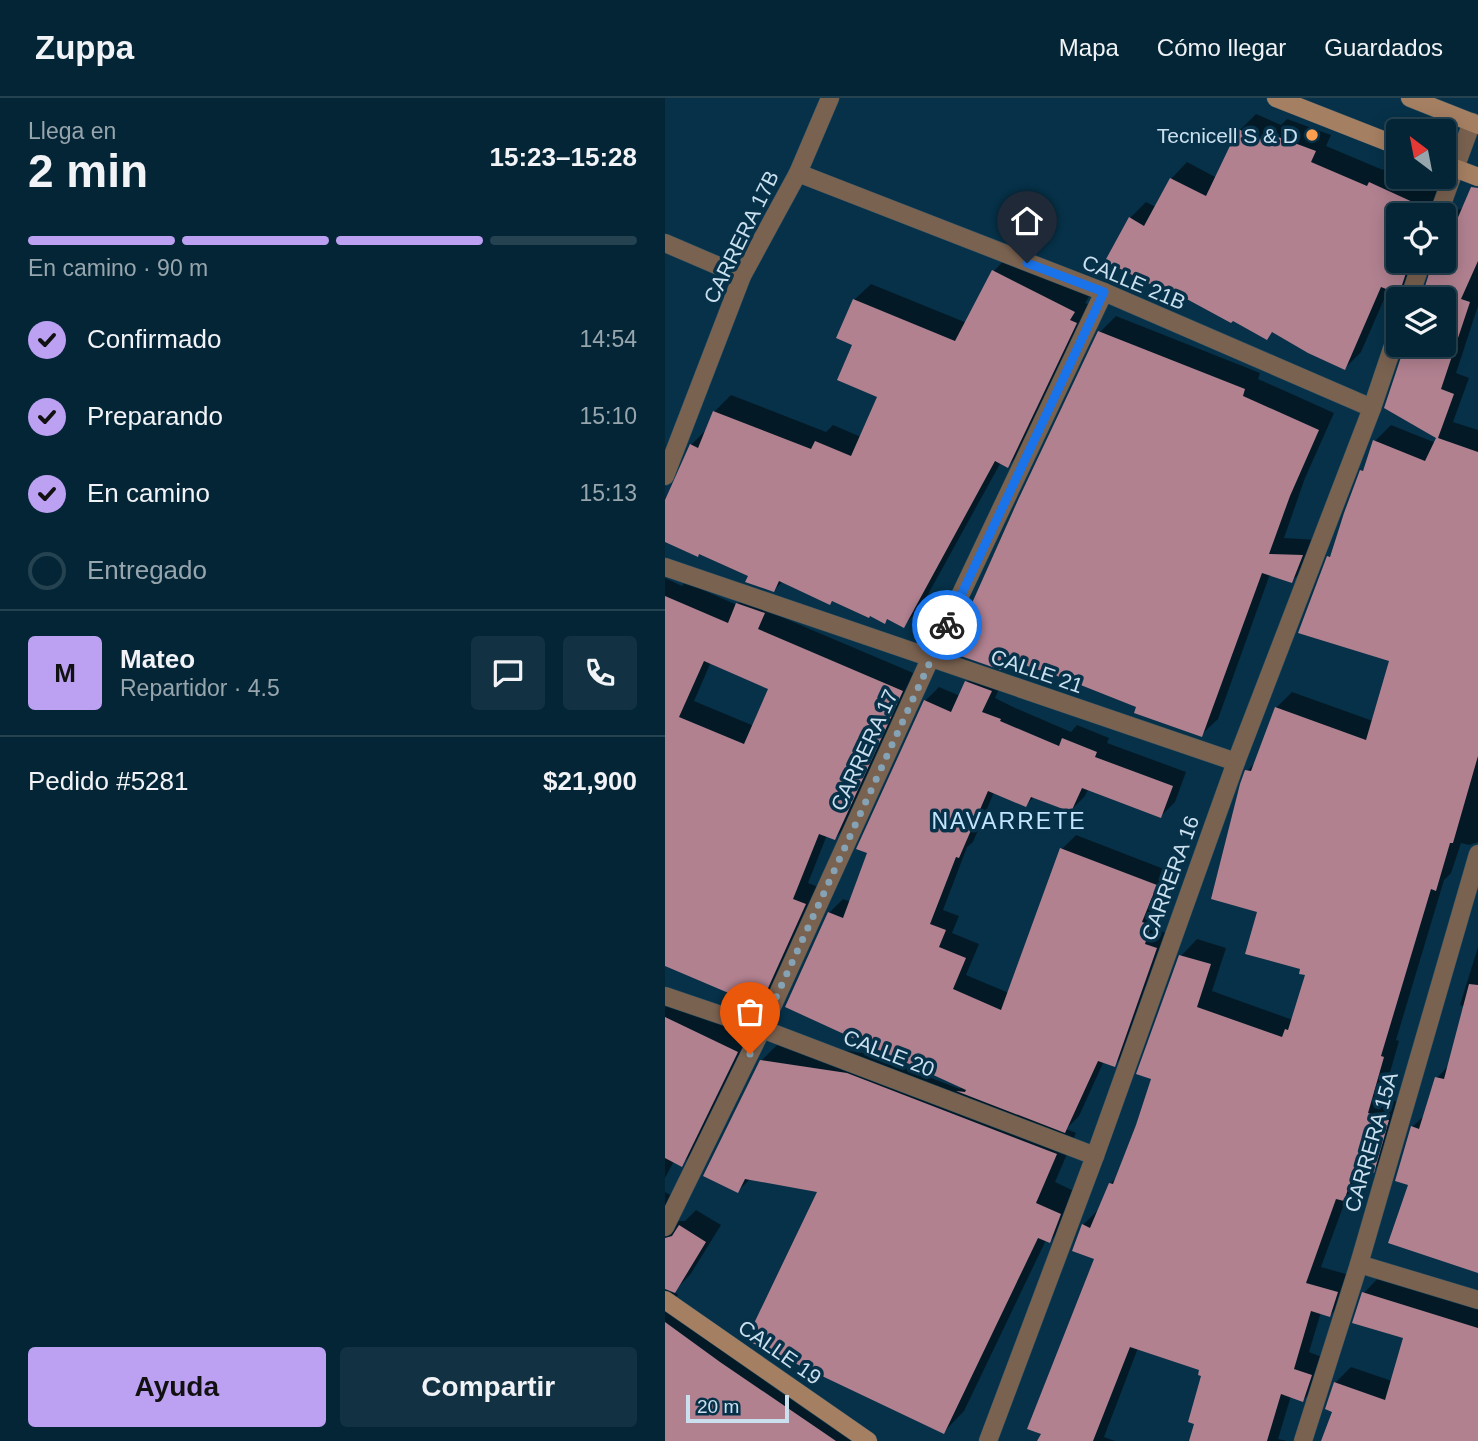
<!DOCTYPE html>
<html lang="es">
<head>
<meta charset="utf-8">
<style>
	:root { --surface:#042536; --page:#123142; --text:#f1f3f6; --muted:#97a5ad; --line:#254251; --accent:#bca0f2 }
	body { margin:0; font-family:Helvetica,sans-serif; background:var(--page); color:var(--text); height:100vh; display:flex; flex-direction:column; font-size:26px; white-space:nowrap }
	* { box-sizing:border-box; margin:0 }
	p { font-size:23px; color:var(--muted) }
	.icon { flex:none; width:38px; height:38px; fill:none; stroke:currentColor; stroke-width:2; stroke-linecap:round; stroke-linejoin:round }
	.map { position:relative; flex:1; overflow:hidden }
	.side { display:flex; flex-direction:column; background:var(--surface); width:665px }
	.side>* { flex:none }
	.needle { width:46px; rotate:328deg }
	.tools { position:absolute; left:721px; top:21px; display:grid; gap:14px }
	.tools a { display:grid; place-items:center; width:70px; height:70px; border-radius:7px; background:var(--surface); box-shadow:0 4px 18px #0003,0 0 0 2px var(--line); font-size:35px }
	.scale { position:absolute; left:21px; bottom:18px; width:103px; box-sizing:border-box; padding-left:7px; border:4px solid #cbe0ef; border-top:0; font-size:19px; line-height:24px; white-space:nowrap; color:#cbe0ef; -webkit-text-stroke:5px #063148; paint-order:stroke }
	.pin { position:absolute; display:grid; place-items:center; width:60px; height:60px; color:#fff; margin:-72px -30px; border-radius:50% 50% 50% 0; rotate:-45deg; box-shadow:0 0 7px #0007 }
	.pin .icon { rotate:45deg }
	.courier { position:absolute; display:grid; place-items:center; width:70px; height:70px; margin:-35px; border:5px solid #1a73e8; border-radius:50%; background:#fff; color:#222; box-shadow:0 2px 9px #0007 }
	.overview em { font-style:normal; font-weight:700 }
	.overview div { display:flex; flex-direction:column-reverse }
	.overview { display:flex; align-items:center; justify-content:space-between; height:119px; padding:0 28px }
	h1 { font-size:46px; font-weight:700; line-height:52px }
	.bar { display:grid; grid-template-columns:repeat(4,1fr); gap:10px 7px; align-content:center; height:84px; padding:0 28px }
	.bar i { height:9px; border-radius:5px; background:var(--line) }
	.bar .on { background:var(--accent) }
	.bar p { grid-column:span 4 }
	.line { display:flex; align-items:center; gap:18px; padding:0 28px; border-top:2px solid var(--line) }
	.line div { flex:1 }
	.round { display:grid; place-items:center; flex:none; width:74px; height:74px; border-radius:7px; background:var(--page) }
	ol { padding:0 28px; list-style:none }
	li { display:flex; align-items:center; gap:21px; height:77px }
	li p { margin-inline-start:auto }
	li .icon { padding:7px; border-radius:50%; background:var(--accent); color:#111; stroke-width:4 }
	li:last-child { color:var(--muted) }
	li i { width:38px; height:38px; border:4px solid var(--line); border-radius:50% }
	.cta { display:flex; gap:14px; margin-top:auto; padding:14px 28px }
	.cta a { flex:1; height:80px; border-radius:7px; background:var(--accent); color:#111; font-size:28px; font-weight:700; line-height:80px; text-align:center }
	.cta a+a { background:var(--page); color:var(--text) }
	header { display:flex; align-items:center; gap:42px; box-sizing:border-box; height:98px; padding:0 35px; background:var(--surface); border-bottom:2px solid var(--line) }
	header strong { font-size:33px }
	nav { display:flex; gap:38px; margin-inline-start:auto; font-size:24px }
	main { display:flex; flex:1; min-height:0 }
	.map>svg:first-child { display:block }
</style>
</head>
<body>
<header>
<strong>Zuppa</strong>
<nav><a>Mapa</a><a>Cómo llegar</a><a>Guardados</a></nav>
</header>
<main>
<section class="side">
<div class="overview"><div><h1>2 min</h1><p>Llega en</p></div><em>15:23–15:28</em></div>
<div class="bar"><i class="on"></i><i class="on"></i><i class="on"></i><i></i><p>En camino · 90 m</p></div>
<ol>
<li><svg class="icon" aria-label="check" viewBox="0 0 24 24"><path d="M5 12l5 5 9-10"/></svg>Confirmado<p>14:54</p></li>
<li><svg class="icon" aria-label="check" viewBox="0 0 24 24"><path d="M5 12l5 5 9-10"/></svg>Preparando<p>15:10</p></li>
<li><svg class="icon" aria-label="check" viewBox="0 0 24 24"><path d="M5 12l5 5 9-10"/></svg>En camino<p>15:13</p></li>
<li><i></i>Entregado</li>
</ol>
<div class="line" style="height:126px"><b class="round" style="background:var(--accent);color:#111">M</b><div><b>Mateo</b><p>Repartidor · 4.5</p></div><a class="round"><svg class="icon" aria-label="chat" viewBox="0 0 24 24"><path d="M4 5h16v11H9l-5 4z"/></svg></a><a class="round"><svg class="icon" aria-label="phone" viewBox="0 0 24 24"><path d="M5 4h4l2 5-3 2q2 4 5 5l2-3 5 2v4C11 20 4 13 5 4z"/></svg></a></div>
<div class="line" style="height:91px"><div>Pedido #5281</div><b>$21,900</b></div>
<div class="cta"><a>Ayuda</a><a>Compartir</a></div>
</section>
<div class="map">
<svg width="813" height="1343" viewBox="0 0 813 1343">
	<rect width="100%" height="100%" fill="#063148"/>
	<g fill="#0007" fill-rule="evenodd">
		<path d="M 591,16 L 616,27 L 622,21 L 666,37 L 661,48 L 718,72 L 721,69 L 733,74 L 733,79 L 743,79 L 778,95 L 777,103 L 786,113 L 796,111 L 813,95 L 813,208 L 791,275 L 804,280 L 788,324 L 813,332 L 813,744 L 804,747 L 796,745 L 786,775 L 779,782 L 731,942 L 734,943 L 718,999 L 739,1006 L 724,1057 L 708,1073 L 700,1070 L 695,1085 L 682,1098 L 656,1169 L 688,1178 L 681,1201 L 665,1217 L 656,1214 L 644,1254 L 662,1261 L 654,1286 L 638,1302 L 626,1298 L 613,1341 L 622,1343 L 526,1343 L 538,1276 L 536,1271 L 473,1250 L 439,1339 L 450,1343 L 374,1343 L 432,1160 L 418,1127 L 435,1110 L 445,1086 L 454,1077 L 488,979 L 516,858 L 532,841 L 561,850 L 547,893 L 628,922 L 642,876 L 594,812 L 582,673 L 592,663 L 611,610 L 627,594 L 708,623 L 727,562 L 664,459 L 668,455 L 697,373 L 702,368 L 710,343 L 726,327 L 771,345 L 774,340 L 721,309 L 742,247 L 779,247 L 779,201 L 755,201 L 759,197 L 770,163 L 779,163 L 779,117 L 733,117 L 733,163 L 755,163 L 749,177 L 733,194 L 724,190 L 696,254 L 680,270 L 608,233 L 601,240 L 465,120 L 481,104 L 491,109 L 506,81 L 522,64 L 552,80 L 575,32 Z"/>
		<path d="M 345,156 L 425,197 L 420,205 L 427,208 L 359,351 L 343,368 L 336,364 L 255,511 L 238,528 L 223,520 L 205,516 L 169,502 L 165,505 L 118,483 L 109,492 L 85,478 L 35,454 L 0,442 L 0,420 L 26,347 L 43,330 L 49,314 L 66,297 L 161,334 L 168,327 L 196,339 L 214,298 L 190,246 L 189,202 L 206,186 L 302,225 L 329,173 Z"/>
		<path d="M 451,218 L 595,275 L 593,281 L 669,315 L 640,380 L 619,440 L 653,442 L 643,467 L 627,483 L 605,476 L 553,621 L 536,637 L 399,578 L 345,560 L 336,570 L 435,234 Z"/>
		<path d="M 0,480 L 17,488 L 20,484 L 72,507 L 89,490 L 107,515 L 253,577 L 186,724 L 170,740 L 162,737 L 143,785 L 156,790 L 115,881 L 99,897 L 87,892 L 80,900 L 0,866 ZM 46,564 L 105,590 L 89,628 L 29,603 Z"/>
		<path d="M 316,570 L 339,579 L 330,600 L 348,609 L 406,634 L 412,627 L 444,640 L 442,645 L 521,674 L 510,704 L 496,718 L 423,691 L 420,698 L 406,712 L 370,698 L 361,707 L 329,694 L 308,744 L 302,749 L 278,812 L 294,818 L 287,835 L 314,846 L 301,877 L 344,895 L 397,751 L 411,737 L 504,773 L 489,810 L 499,813 L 492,832 L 505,836 L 463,953 L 449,967 L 439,963 L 414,1018 L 401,1031 L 411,1035 L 390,1084 L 415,1096 L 405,1122 L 385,1143 L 381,1142 L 299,1313 L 279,1334 L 154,1093 L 86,1080 L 73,1093 L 96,963 L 117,942 L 203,956 L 295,991 L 296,988 L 164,815 L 178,801 L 186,804 L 260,603 L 274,589 L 295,598 L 302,584 Z"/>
		<path d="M 813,849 L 813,1173 L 745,1086 L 747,1029 L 761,1016 L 772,980 L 784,967 L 800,909 L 795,907 Z"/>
		<path d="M 0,896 L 88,938 L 33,1050 L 17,1066 L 9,1063 L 0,1080 Z"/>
		<path d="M 0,1094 L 9,1099 L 11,1123 L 20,1123 L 31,1112 L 56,1127 L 25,1177 L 9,1193 L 13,1197 L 9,1203 L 207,1343 L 2,1343 L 0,1337 Z"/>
		<path d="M 715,1178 L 813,1210 L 813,1343 L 658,1343 L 669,1312 L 670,1285 L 686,1269 L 727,1283 L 741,1239 L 699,1195 Z"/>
	</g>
	<g fill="#b18190" fill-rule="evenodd">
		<path d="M 573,31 L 602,44 L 605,36 L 651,53 L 646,64 L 702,88 L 704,84 L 763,111 L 762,117 L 733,117 L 733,163 L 745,163 L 734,196 L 716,189 L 680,272 L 643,255 L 607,234 L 602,242 L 568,223 L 566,225 L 518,199 L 516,202 L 440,163 L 464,119 L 479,128 L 505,80 L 541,98 Z"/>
		<path d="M 806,89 L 813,90 L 813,163 L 796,201 L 805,204 L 776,291 L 789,296 L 773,340 L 813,354 L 813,658 L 788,745 L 785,745 L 771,793 L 766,791 L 716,958 L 719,959 L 703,1015 L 724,1022 L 709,1075 L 691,1068 L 679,1103 L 671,1101 L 641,1185 L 673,1194 L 665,1219 L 646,1213 L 629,1271 L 647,1277 L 638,1304 L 616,1296 L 602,1343 L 524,1343 L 529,1326 L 523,1324 L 536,1278 L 533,1277 L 534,1272 L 465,1249 L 428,1343 L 372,1343 L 376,1336 L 362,1331 L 429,1161 L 407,1153 L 417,1126 L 425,1130 L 444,1085 L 448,1086 L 471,1027 L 486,981 L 471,976 L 514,857 L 546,866 L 532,909 L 617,939 L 620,931 L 623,932 L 640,877 L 634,876 L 635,871 L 580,856 L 592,814 L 546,801 L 575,686 L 580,672 L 586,673 L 610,609 L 701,642 L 724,563 L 633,535 L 662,458 L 665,459 L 679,415 L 695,372 L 698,373 L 708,342 L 760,363 L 771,340 L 719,310 L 740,247 L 779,247 L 779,201 L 756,201 L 768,163 L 779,163 L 779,127 L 784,120 L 791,124 Z"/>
		<path d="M 327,172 L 410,214 L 405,222 L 412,225 L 343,370 L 330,363 L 239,530 L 222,521 L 220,526 L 205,518 L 204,520 L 167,503 L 165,507 L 114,483 L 109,494 L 80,484 L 83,478 L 34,456 L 33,459 L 0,444 L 0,402 L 25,346 L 33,350 L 48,313 L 146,351 L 150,343 L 186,358 L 212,299 L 172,282 L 187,247 L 171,240 L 188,201 L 290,243 Z"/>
		<path d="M 433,233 L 580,291 L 578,298 L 654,332 L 625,398 L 604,456 L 638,457 L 627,485 L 597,475 L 537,639 L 469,615 L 471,609 L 398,580 L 341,561 L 336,572 L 290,556 L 291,552 L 287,550 L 353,402 Z"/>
		<path d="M 0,498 L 63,525 L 71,505 L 100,515 L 93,531 L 238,593 L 170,742 L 154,736 L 128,801 L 141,806 L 99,899 L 84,892 L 80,902 L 0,868 ZM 39,563 L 103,591 L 79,646 L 14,619 Z"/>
		<path d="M 300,583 L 327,593 L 317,614 L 336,621 L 335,623 L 394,648 L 397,640 L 432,654 L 430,659 L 508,688 L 496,720 L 417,690 L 406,714 L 366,699 L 361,709 L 323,693 L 294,760 L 291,759 L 265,826 L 281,832 L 274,849 L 301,860 L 288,891 L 336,912 L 395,750 L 492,787 L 477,824 L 486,827 L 480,846 L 492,850 L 450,969 L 433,963 L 400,1035 L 291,993 L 300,994 L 301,992 L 120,909 L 163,814 L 178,820 L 202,755 L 191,751 L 259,602 L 286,614 Z"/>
		<path d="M 804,886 L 813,887 L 813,1175 L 723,1145 L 743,1087 L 730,1083 L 746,1028 L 754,1031 L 770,979 L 779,981 Z"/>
		<path d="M 0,919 L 73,954 L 17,1069 L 0,1060 Z"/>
		<path d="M 95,962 L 182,975 L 392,1056 L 371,1105 L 396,1116 L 385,1145 L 373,1140 L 279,1336 L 81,1242 L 152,1094 L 80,1081 L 73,1095 L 38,1078 Z"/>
		<path d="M 14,1127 L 41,1144 L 10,1195 L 0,1191 L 0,1140 L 7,1138 Z"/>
		<path d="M 697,1194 L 813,1230 L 813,1343 L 656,1343 L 667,1314 L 660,1311 L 669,1284 L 720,1302 L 738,1240 L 687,1225 Z"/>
		<path d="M 0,1224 L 55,1264 L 171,1343 L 0,1343 Z"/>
	</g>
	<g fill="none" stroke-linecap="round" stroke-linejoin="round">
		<defs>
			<g id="street">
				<path d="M 133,75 L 439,194 L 707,310"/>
				<path d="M 773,117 L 807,24"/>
				<path d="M 0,145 L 77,178"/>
				<path d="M 744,201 L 757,163"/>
				<path d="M 0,378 L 77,178 L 133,75 L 165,0"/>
				<path d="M 0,469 L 571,664"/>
				<path d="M 0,898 L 97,931 L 430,1058"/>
				<path d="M 0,1129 L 97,931 L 265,561 L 439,194"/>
				<path d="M 694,1166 L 813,1202"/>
				<path d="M 323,1343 L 430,1058 L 571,664 L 707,310 L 733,233"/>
				<path d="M 638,1343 L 694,1166 L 813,756"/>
			</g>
			<g id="secondary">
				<path d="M 611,0 L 733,48"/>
				<path d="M 745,0 L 813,27"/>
				<path d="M 779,66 L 813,79"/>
				<path d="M 0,1202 L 203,1343"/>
			</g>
		</defs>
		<use href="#street" stroke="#264d63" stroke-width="19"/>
		<use href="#secondary" stroke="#264d63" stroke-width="19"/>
		<use href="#street" stroke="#7a6250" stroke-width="18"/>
		<use href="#secondary" stroke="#a57f62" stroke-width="18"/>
	</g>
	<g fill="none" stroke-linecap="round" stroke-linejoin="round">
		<path stroke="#86a3b5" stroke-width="7" stroke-dasharray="0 12.6" d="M 85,956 L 282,527"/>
		<path stroke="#1a73e8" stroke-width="9" d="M 282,527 L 439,194 L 362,165"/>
	</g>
	<circle fill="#fb9e50" stroke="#063148" stroke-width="2.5" cx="647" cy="37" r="7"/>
	<g text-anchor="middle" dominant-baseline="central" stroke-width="7" stroke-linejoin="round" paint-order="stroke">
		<g font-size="21" fill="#cbe0ef" stroke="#063148" text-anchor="end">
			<text x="633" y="37">Tecnicell S &amp; D</text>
		</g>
		<g font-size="21" fill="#cbe0ef" stroke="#063148">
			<text transform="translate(76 139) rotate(-64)">CARRERA 17B</text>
			<text transform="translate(469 184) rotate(23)">CALLE 21B</text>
			<text transform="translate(372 573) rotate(19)">CALLE 21</text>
			<text transform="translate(199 652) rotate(-65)">CARRERA 17</text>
			<text transform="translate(505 780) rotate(-70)">CARRERA 16</text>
			<text transform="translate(224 955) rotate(21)">CALLE 20</text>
			<text transform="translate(706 1044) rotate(-74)">CARRERA 15A</text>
			<text transform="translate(115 1254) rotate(35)">CALLE 19</text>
		</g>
		<g font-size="23" letter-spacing="2" fill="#c2e5fd" stroke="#063148">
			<text x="344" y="723">NAVARRETE</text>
		</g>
	</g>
</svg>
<div class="tools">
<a><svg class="needle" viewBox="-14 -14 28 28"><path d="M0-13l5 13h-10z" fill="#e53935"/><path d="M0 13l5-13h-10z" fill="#97a5ad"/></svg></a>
<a><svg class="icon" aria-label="locate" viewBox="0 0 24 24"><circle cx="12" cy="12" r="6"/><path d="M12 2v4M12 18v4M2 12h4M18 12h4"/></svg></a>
<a><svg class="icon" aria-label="layers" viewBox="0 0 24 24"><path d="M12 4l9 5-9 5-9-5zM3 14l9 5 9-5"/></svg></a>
</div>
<div class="scale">20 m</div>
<div class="pin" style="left:85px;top:956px;background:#ea580c"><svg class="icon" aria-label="bag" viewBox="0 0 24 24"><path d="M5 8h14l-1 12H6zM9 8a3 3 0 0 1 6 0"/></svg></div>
<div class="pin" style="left:362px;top:165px;background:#1f2937"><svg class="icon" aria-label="home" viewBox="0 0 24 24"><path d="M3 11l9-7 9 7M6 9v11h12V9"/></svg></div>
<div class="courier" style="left:282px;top:527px"><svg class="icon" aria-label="bike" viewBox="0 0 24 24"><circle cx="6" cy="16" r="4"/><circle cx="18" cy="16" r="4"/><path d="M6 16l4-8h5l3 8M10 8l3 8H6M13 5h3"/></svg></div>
</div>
</main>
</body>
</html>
